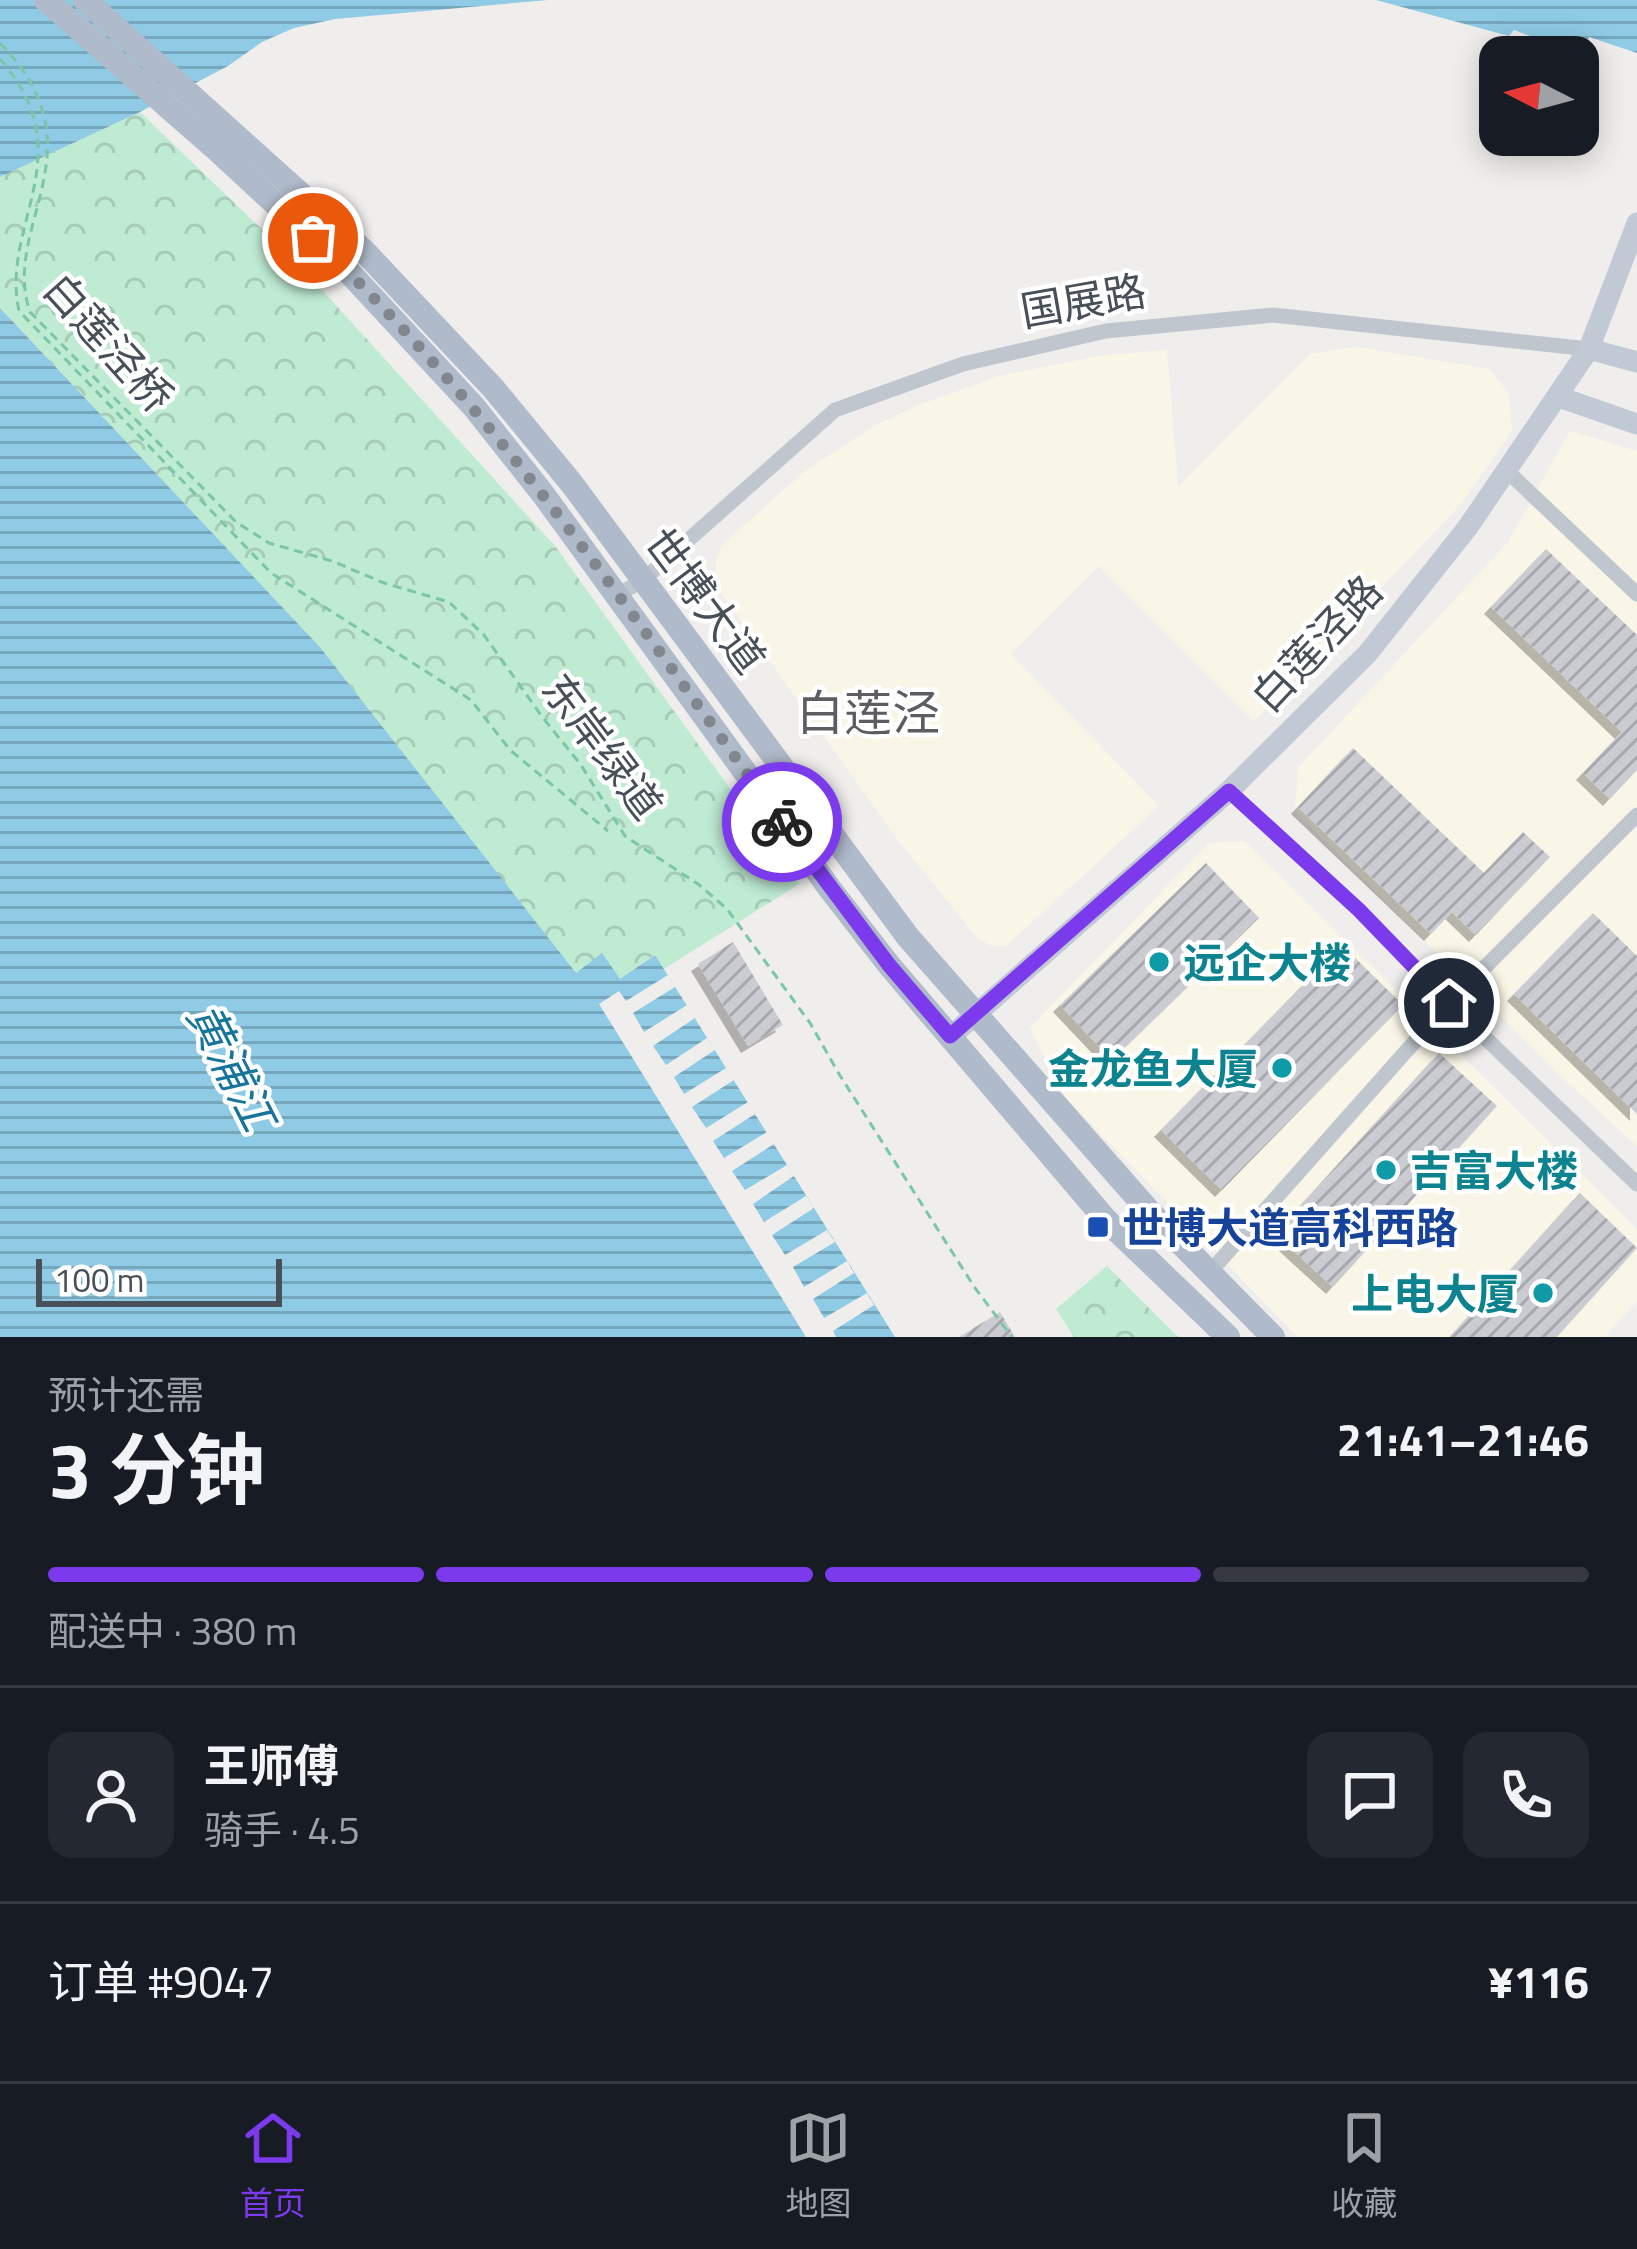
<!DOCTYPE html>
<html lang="zh">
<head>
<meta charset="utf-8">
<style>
	:root { --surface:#171b24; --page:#242831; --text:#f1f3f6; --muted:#9ea1a6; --line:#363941; --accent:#7c3aed }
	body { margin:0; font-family:"Titillium Web","Noto Sans SC",sans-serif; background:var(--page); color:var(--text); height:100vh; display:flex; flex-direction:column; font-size:45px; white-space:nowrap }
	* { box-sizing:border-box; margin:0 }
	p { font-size:39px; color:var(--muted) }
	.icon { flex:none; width:66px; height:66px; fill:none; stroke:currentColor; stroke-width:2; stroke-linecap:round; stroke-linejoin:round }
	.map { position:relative; height:1337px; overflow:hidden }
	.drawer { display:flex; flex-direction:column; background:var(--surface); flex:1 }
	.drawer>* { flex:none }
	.needle { width:78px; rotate:276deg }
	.controls { position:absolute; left:1479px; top:36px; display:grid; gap:24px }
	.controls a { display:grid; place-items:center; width:120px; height:120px; border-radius:24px; background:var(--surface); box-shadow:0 6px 30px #0003; font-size:60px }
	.scale { position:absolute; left:36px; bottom:30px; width:246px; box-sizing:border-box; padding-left:12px; border:6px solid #474f59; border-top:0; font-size:33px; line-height:42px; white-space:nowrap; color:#474f59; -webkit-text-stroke:9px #fff; paint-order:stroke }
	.pin { position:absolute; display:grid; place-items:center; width:102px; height:102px; color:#fff; margin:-51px; border:6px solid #fff; border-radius:50%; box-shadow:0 3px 12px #0007 }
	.courier { position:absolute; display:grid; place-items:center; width:120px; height:120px; margin:-60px; border:9px solid #7c3aed; border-radius:50%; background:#fff; color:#222; box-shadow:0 3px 15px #0007 }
	.summary em { font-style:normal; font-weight:700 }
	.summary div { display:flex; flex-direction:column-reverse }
	.summary { display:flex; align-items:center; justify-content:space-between; height:204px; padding:0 48px }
	h1 { font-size:78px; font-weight:700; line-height:90px }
	.bar { display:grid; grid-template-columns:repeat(4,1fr); gap:18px 12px; align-content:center; height:144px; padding:0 48px }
	.bar i { height:15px; border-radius:9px; background:var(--line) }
	.bar .active { background:var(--accent) }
	.bar p { grid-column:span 4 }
	.line { display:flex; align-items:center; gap:30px; padding:0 48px; border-top:3px solid var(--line) }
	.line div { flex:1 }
	.round { display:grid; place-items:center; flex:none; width:126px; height:126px; border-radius:24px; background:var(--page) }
	.dock { display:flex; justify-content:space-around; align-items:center; height:168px; border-top:3px solid var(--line); background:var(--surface); font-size:33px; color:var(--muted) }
	.dock a { display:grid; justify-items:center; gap:6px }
	.dock .active { color:var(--accent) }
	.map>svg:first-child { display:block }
</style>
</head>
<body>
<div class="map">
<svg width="1637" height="1337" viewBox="0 0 1637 1337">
	<defs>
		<pattern id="park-crowns" width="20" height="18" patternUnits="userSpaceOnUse" patternTransform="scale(3)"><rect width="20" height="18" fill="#bfebd3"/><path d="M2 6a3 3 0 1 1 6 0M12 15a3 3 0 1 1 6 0" fill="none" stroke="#a6cbb7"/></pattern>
		<pattern id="water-rules" width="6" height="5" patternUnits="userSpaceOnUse" patternTransform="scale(3)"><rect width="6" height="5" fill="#8fcbe4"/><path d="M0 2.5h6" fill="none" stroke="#77a7bc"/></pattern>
		<pattern id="building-hatch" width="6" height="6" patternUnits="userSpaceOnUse" patternTransform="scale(3)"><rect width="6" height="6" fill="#cbccd2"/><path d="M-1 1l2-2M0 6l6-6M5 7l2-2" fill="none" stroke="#a7a8ad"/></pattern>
		<filter id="shadow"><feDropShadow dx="-7" dy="7" stdDeviation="0" flood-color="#0004"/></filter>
	</defs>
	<rect width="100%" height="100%" fill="#f0eeed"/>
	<g fill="#faf6e7">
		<path d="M 1357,347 L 1489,369 L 1509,393 L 1512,431 L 1461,504 L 1254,721 L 1099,566 L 1011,654 L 1159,806 L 1006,946 L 989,945 L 976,936 L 898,840 L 721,593 L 715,577 L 716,560 L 723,544 L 805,471 L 876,425 L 916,406 L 1000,376 L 1104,355 L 1167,350 L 1178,487 L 1310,354 Z"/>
		<path d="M 1570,431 L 1637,451 L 1637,1146 L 1563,1078 L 1295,811 L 1298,768 L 1509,541 Z"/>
		<path d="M 1245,841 L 1637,1229 L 1637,1301 L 1605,1337 L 1298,1337 L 1066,1098 L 1030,1028 L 1209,843 Z"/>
	</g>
	<g fill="url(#park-crowns)">
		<path d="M 140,112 L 303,269 L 555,546 L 799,884 L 664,969 L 654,955 L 620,980 L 576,974 L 319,646 L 0,308 L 0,177 Z"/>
		<path d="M 1107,1266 L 1178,1337 L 1074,1337 L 1056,1309 Z"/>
	</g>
	<g fill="url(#water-rules)">
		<path d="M 0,0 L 548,0 L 335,19 L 294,28 L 262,42 L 228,66 L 140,112 L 0,177 Z"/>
		<path d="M 1376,0 L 1637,0 L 1637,53 L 1589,37 L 1583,56 L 1514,30 L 1509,36 Z"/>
		<path d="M 0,308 L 319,646 L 576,973 L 602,953 L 620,979 L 655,955 L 895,1337 L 0,1337 Z"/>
	</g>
	<path fill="#f0eeed" d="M 668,975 L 675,987 L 633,1013 L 644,1032 L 687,1005 L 695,1018 L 653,1046 L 666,1065 L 707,1038 L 715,1050 L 674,1077 L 684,1094 L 726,1068 L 734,1080 L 692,1107 L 706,1128 L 748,1102 L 755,1114 L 713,1141 L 724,1158 L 767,1132 L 774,1144 L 732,1171 L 745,1190 L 787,1165 L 794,1176 L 753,1204 L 764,1222 L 806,1196 L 814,1208 L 772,1235 L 785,1255 L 827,1230 L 835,1242 L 793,1267 L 804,1287 L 847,1261 L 854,1273 L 813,1299 L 824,1318 L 867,1293 L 874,1305 L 833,1331 L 836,1337 L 806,1337 L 599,1004 L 619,991 L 626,1001 Z"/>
	<g fill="url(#building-hatch)" filter="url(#shadow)">
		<path d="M 1546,549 L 1637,635 L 1637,770 L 1610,799 L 1583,773 L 1622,732 L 1491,607 Z"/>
		<path d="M 1353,748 L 1484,873 L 1523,832 L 1550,857 L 1476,935 L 1452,912 L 1431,934 L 1298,807 Z"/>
		<path d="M 1206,863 L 1259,918 L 1112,1060 L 1060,1005 Z"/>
		<path d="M 1593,913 L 1637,956 L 1637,1114 L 1514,994 Z"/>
		<path d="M 733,942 L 783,1025 L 748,1046 L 698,964 Z"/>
		<path d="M 1342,945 L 1403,1005 L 1222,1190 L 1161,1130 Z"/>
		<path d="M 1439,1053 L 1497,1106 L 1333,1287 L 1275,1234 Z"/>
		<path d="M 1580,1193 L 1637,1248 L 1557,1337 L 1450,1337 Z"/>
		<path d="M 1000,1312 L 1015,1337 L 959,1337 Z"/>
	</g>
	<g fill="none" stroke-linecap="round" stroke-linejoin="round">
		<g stroke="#7ac6a7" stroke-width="3" stroke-dasharray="9 6" stroke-linecap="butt">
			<path d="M 0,43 C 104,149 0,225 30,312 L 236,522 L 269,543 L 332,561 L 384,583 L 449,602 L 484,635 L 543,718 L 581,765 L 625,836 L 698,884 L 727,909 L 810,1023 L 839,1074 L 975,1288 L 1012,1337"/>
			<path d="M 0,59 C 84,155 0,223 19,311 L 271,573 L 471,700 L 510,750 L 608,831"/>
		</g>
		<g stroke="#bfc6ce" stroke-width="15">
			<path d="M 1507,471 L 1637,594"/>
			<path d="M 617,595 L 642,581 L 835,410 L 963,364 L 1106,331 L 1273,315 L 1589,349"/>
			<path d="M 1229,791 L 1359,910 L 1449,1003 L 1637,1184"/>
			<path d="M 1210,1272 L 1449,1003 L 1637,815"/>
		</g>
		<g stroke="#c1c9d5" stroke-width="21">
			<path d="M 1589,349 L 1637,362"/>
			<path d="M 1559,397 L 1637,424"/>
			<path d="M 950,1037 L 1229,791 L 1368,653 L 1468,527 L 1589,349 L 1637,223"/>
		</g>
		<g stroke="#afbaca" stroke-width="24">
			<path d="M 46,0 L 216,149 L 345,268 L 474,407 L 543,494 L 830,889 L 889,965 L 1106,1220 L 1228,1337"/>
			<path d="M 85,0 L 364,251 L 493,388 L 572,484 L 908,937 L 1149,1211 L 1273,1337"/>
		</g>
	</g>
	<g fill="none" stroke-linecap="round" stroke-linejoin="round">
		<path stroke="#82878d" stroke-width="12" stroke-dasharray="0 21.6" d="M 313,238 C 496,410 635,620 782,822"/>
		<path stroke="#7c3aed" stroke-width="15" d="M 782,822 L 889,965 L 950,1036 L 1229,791 L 1359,910 L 1449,1003"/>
	</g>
	<g fill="#0f9aa8" stroke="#fff" stroke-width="4.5">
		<circle cx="1159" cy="962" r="12"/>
		<circle cx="1282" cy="1068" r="12"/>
		<circle cx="1386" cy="1170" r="12"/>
		<circle cx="1543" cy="1293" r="12"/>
	</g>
	<rect fill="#1a4fb4" stroke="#fff" stroke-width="4.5" x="1086" y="1215" width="24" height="24" rx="6"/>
	<g text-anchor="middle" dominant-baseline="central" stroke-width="9" stroke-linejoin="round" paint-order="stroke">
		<g font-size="42" fill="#474f59" stroke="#fff">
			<text transform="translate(1083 300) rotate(-10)">国展路</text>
			<text transform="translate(109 342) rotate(48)">白莲泾桥</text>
			<text transform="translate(706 600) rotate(53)">世博大道</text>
			<text transform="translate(1316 643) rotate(-47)">白莲泾路</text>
			<text transform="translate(603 746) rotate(53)">东岸绿道</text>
		</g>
		<g font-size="42" font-weight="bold" fill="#0d838f" stroke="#fff" text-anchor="start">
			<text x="1183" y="962">远企大楼</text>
			<text x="1258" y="1068" text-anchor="end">金龙鱼大厦</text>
			<text x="1410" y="1170">吉富大楼</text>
			<text x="1519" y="1293" text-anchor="end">上电大厦</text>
		</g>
		<g font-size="42" font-weight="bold" fill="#164399" stroke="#fff" text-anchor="start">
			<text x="1122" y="1227">世博大道高科西路</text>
		</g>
		<g font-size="45" font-style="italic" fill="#17759c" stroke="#fff">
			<text transform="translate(232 1066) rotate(63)">黄浦江</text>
		</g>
		<g font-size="48" fill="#5b5d62" stroke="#fff">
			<text x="868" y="712">白莲泾</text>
		</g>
	</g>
</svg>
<div class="controls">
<a><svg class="needle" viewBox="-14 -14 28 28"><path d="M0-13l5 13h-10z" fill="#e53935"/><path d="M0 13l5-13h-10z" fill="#9ea1a6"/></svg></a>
</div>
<div class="scale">100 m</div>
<div class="pin" style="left:313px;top:238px;background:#ea580c"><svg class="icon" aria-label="bag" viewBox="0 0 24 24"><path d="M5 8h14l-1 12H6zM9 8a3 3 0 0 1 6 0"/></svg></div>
<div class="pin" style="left:1449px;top:1003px;background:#1f2937"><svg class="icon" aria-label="home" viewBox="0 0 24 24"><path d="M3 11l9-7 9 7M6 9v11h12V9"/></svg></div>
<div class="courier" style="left:782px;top:822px"><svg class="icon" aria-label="bike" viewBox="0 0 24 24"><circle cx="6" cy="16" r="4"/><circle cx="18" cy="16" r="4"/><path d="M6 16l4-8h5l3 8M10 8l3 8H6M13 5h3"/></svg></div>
</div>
<section class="drawer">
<div class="summary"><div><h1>3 分钟</h1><p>预计还需</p></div><em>21:41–21:46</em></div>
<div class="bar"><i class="active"></i><i class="active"></i><i class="active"></i><i></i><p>配送中 · 380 m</p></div>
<div class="line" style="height:216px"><a class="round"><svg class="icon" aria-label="person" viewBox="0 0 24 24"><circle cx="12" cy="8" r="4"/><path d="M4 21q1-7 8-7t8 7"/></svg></a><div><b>王师傅</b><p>骑手 · 4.5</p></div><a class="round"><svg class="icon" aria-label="chat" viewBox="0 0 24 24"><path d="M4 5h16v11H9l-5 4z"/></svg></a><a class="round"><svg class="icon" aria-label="phone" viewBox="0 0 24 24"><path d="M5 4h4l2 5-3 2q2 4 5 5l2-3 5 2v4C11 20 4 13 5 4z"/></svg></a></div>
<div class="line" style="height:156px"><div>订单 #9047</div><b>¥116</b></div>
</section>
<nav class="dock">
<a class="active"><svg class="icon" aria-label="home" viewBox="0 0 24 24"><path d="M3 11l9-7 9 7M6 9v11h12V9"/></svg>首页</a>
<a><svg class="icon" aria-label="map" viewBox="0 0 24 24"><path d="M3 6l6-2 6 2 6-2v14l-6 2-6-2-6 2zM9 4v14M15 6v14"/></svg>地图</a>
<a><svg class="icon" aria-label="saved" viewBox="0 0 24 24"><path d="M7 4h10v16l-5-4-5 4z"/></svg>收藏</a>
</nav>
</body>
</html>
